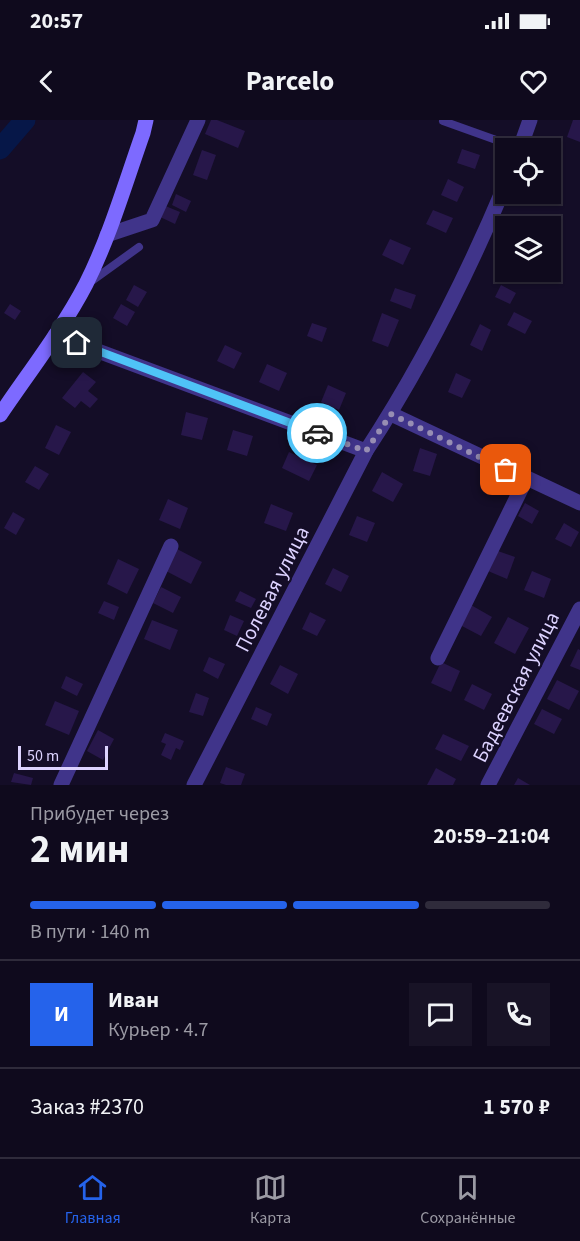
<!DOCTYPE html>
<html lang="ru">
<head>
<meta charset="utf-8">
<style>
	:root { --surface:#0f0a1d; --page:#181326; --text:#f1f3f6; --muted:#9b9aa4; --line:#2f2b3b; --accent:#2563eb }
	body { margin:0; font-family:"Source Sans 3",sans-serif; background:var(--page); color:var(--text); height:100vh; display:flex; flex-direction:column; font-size:22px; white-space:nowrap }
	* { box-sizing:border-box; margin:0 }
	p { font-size:20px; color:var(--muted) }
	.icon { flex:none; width:33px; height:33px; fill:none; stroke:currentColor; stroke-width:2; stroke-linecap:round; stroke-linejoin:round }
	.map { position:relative; height:665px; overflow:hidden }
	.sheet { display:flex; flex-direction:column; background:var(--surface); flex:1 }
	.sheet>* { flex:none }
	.fabs { position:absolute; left:495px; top:18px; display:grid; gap:12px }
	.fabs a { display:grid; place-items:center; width:66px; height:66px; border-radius:0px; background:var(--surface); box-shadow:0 2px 4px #0004,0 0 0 2px var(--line); font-size:30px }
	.scale { position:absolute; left:18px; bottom:15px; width:90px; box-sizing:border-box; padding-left:6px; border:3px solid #ddd3ff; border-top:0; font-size:16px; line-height:21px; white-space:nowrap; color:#ddd3ff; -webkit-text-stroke:4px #140d27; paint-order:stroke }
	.pin { position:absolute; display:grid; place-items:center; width:51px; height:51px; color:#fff; margin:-26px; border-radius:12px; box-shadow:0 3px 9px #0006 }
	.courier { position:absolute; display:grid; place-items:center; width:60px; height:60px; margin:-30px; border:4px solid #4fc3f7; border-radius:50%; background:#fff; color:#222; box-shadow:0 2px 8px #0007 }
	.overview em { font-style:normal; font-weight:700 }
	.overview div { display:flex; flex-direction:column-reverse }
	.overview { display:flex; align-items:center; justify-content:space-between; height:102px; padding:0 30px }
	h1 { font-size:39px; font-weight:700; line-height:45px }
	.bar { display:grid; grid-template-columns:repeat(4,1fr); gap:9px 6px; align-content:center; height:72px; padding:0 30px }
	.bar i { height:8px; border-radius:4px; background:var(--line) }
	.bar .active { background:var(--accent) }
	.bar p { grid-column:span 4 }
	.line { display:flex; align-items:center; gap:15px; padding:0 30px; border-top:2px solid var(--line) }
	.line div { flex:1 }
	.round { display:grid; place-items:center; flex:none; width:63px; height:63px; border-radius:0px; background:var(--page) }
	.status { display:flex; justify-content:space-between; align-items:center; height:42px; padding:0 30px; background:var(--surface); direction:ltr }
	.status svg { height:16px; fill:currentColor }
	header { display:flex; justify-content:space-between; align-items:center; height:78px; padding:0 30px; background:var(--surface); font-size:27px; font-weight:700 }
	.dock { display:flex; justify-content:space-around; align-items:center; height:84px; border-top:2px solid var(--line); background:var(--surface); font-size:16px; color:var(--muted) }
	.dock a { display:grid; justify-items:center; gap:3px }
	.dock .active { color:var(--accent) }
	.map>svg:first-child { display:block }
</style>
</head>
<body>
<div class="status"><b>20:57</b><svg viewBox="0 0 49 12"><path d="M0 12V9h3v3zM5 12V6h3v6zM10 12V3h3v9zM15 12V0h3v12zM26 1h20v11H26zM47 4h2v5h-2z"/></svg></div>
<header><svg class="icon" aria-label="back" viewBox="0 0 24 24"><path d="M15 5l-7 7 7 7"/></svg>Parcelo<svg class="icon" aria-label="heart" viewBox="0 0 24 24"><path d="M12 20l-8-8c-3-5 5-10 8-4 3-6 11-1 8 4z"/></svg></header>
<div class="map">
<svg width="580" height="665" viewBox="0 0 580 665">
	<rect width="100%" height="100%" fill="#140d27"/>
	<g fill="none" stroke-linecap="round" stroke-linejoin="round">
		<path stroke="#061748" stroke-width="21" d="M 0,29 L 25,0"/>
	</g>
	<g fill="#27174a">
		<path d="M 211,0 L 217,0 L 245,11 L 238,28 L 205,14 Z"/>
		<path d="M 573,0 L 580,0 L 580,22 L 567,17 Z"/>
		<path d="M 462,29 L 480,35 L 475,49 L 457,43 Z"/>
		<path d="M 202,30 L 216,35 L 207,60 L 193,55 Z"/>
		<path d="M 550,56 L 561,60 L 554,75 L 550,74 Z"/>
		<path d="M 448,59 L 464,67 L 457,82 L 441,75 Z"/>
		<path d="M 176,74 L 191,81 L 186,92 L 172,85 Z"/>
		<path d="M 163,85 L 180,92 L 175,104 L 158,96 Z"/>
		<path d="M 433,90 L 453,98 L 446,113 L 426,104 Z"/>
		<path d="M 390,119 L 411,128 L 403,145 L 382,135 Z"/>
		<path d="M 134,165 L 147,172 L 138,187 L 126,180 Z"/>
		<path d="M 501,165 L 516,173 L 510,184 L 495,177 Z"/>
		<path d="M 395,168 L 416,175 L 411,189 L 390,181 Z"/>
		<path d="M 10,184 L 21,191 L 15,200 L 4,193 Z"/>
		<path d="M 121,184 L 135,192 L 127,206 L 113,198 Z"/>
		<path d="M 514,192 L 532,201 L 525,214 L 507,205 Z"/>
		<path d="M 382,193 L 399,200 L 388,227 L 372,221 Z"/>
		<path d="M 312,203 L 327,208 L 322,222 L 307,216 Z"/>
		<path d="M 480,204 L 491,210 L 482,231 L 470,225 Z"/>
		<path d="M 225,225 L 242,233 L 234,249 L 217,241 Z"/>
		<path d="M 267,244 L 287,253 L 279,271 L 259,262 Z"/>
		<path d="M 83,252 L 96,262 L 88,271 L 98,279 L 90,288 L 81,281 L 75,288 L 62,278 Z"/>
		<path d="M 456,253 L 471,260 L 462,278 L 448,272 Z"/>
		<path d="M 328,265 L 346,273 L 339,290 L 321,282 Z"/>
		<path d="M 186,292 L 208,298 L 202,320 L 181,315 Z"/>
		<path d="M 56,305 L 71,312 L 59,335 L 45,328 Z"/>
		<path d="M 233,310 L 253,316 L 247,336 L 227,330 Z"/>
		<path d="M 420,328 L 437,334 L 430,356 L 413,351 Z"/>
		<path d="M 289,332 L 317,345 L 309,361 L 282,348 Z"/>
		<path d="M 35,346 L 49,354 L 39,370 L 25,362 Z"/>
		<path d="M 382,352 L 403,364 L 393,382 L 372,371 Z"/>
		<path d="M 168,379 L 188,388 L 180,409 L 159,400 Z"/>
		<path d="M 525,383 L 539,391 L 532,404 L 518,396 Z"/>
		<path d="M 271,384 L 293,393 L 286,411 L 264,403 Z"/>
		<path d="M 13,392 L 25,399 L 16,415 L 4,408 Z"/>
		<path d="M 357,396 L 375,403 L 367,422 L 349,415 Z"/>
		<path d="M 564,403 L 579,412 L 571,427 L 555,419 Z"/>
		<path d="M 177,429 L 202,442 L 191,464 L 166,451 Z"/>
		<path d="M 495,430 L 515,437 L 507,459 L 488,451 Z"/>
		<path d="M 118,439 L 139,449 L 127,474 L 107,464 Z"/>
		<path d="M 333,448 L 349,456 L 341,472 L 325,464 Z"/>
		<path d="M 532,451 L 551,459 L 544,478 L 524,470 Z"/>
		<path d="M 161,467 L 181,477 L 173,493 L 153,483 Z"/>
		<path d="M 240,471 L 256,479 L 251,488 L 235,481 Z"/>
		<path d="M 104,481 L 119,487 L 114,500 L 98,493 Z"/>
		<path d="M 471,485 L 492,497 L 481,516 L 460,505 Z"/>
		<path d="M 310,492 L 326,500 L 317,516 L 302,509 Z"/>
		<path d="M 230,495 L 244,501 L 237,516 L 224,510 Z"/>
		<path d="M 508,497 L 529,508 L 515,534 L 494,523 Z"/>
		<path d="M 152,500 L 178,510 L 170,530 L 144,519 Z"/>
		<path d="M 578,529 L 580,530 L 580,550 L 570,546 Z"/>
		<path d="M 209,537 L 225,544 L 218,559 L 203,551 Z"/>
		<path d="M 441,542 L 460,551 L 451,572 L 431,563 Z"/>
		<path d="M 280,545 L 298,554 L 288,574 L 270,564 Z"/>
		<path d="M 66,556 L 83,564 L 77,576 L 61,568 Z"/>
		<path d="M 557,560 L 579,571 L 569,590 L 547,579 Z"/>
		<path d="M 472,564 L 492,574 L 484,590 L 464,580 Z"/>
		<path d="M 196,573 L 209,578 L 203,596 L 189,592 Z"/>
		<path d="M 55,581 L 79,591 L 69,615 L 45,605 Z"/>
		<path d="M 256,587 L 272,594 L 267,606 L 251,599 Z"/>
		<path d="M 542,589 L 562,599 L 554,614 L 534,604 Z"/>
		<path d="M 98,610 L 114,619 L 103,640 L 87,631 Z"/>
		<path d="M 165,613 L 184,621 L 180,630 L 176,628 L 171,640 L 161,635 L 166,624 L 161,622 Z"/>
		<path d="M 443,614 L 469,626 L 461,641 L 435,629 Z"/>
		<path d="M 226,647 L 245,654 L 241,665 L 226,665 L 220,663 Z"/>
		<path d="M 436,648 L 456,659 L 453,665 L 427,665 Z"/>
		<path d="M 14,653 L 33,658 L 31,665 L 11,662 Z"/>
		<path d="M 518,658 L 530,665 L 514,665 Z"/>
	</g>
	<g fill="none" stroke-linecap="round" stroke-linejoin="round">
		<g stroke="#40348a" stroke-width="8">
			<path d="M 443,1 L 518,28"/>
			<path d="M 89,163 L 139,127"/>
		</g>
		<g stroke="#40348a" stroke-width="15">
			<path d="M 520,28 L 530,0"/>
			<path d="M 107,115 L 152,100 L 198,0"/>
			<path d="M 55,215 L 366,331"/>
			<path d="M 391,294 L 580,383"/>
			<path d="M 438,538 L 526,359"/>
			<path d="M 61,665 L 171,426"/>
			<path d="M 194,665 L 366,331 C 421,247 467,156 506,63"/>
			<path d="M 488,665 L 580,489"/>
		</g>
		<path stroke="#7d6aff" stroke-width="15" d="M 0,295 C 29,252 62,210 86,164 C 110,116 125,64 143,13 L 146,0"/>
	</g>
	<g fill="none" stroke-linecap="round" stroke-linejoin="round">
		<path stroke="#978eb3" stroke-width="6" stroke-dasharray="0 10.8" d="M 317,313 L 366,331 L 391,294 L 506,350"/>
		<path stroke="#4fc3f7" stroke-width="8" d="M 77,223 L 317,313"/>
	</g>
	<g text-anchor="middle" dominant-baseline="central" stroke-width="4.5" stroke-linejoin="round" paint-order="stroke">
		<g font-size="21" fill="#ddd3ff" stroke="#140d27">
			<text transform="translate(272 469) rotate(-63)">Полевая улица</text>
			<text transform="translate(516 567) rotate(-63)">Бадеевская улица</text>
		</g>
	</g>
</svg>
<div class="fabs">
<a><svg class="icon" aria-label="locate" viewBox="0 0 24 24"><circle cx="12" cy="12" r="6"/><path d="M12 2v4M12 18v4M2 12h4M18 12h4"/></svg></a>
<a><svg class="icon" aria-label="layers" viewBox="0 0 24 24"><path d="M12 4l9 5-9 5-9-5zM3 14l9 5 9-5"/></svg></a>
</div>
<div class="scale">50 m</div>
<div class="pin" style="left:506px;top:350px;background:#ea580c"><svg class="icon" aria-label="bag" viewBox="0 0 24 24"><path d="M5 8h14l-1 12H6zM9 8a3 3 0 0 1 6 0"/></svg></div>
<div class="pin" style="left:77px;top:223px;background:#1f2937"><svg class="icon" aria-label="home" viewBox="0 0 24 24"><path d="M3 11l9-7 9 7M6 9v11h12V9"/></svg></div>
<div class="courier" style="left:317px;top:313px"><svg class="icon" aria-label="car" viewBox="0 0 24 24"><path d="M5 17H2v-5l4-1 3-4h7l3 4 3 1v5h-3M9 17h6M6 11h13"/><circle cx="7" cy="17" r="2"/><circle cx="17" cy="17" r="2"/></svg></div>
</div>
<section class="sheet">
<div class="overview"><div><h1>2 мин</h1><p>Прибудет через</p></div><em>20:59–21:04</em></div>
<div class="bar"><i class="active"></i><i class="active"></i><i class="active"></i><i></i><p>В пути · 140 m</p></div>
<div class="line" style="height:108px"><b class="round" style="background:var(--accent);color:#fff">И</b><div><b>Иван</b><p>Курьер · 4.7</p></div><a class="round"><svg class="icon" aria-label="chat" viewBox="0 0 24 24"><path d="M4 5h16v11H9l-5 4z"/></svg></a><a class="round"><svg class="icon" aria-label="phone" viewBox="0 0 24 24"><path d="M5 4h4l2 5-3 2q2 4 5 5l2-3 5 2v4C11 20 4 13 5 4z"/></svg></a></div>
<div class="line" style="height:78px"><div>Заказ #2370</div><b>1 570 ₽</b></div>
</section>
<nav class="dock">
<a class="active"><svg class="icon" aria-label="home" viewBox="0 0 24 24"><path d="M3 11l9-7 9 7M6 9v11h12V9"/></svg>Главная</a>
<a><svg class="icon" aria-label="map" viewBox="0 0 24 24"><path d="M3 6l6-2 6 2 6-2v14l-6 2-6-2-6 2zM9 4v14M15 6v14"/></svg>Карта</a>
<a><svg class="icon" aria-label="saved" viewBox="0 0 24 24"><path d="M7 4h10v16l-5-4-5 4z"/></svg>Сохранённые</a>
</nav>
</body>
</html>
